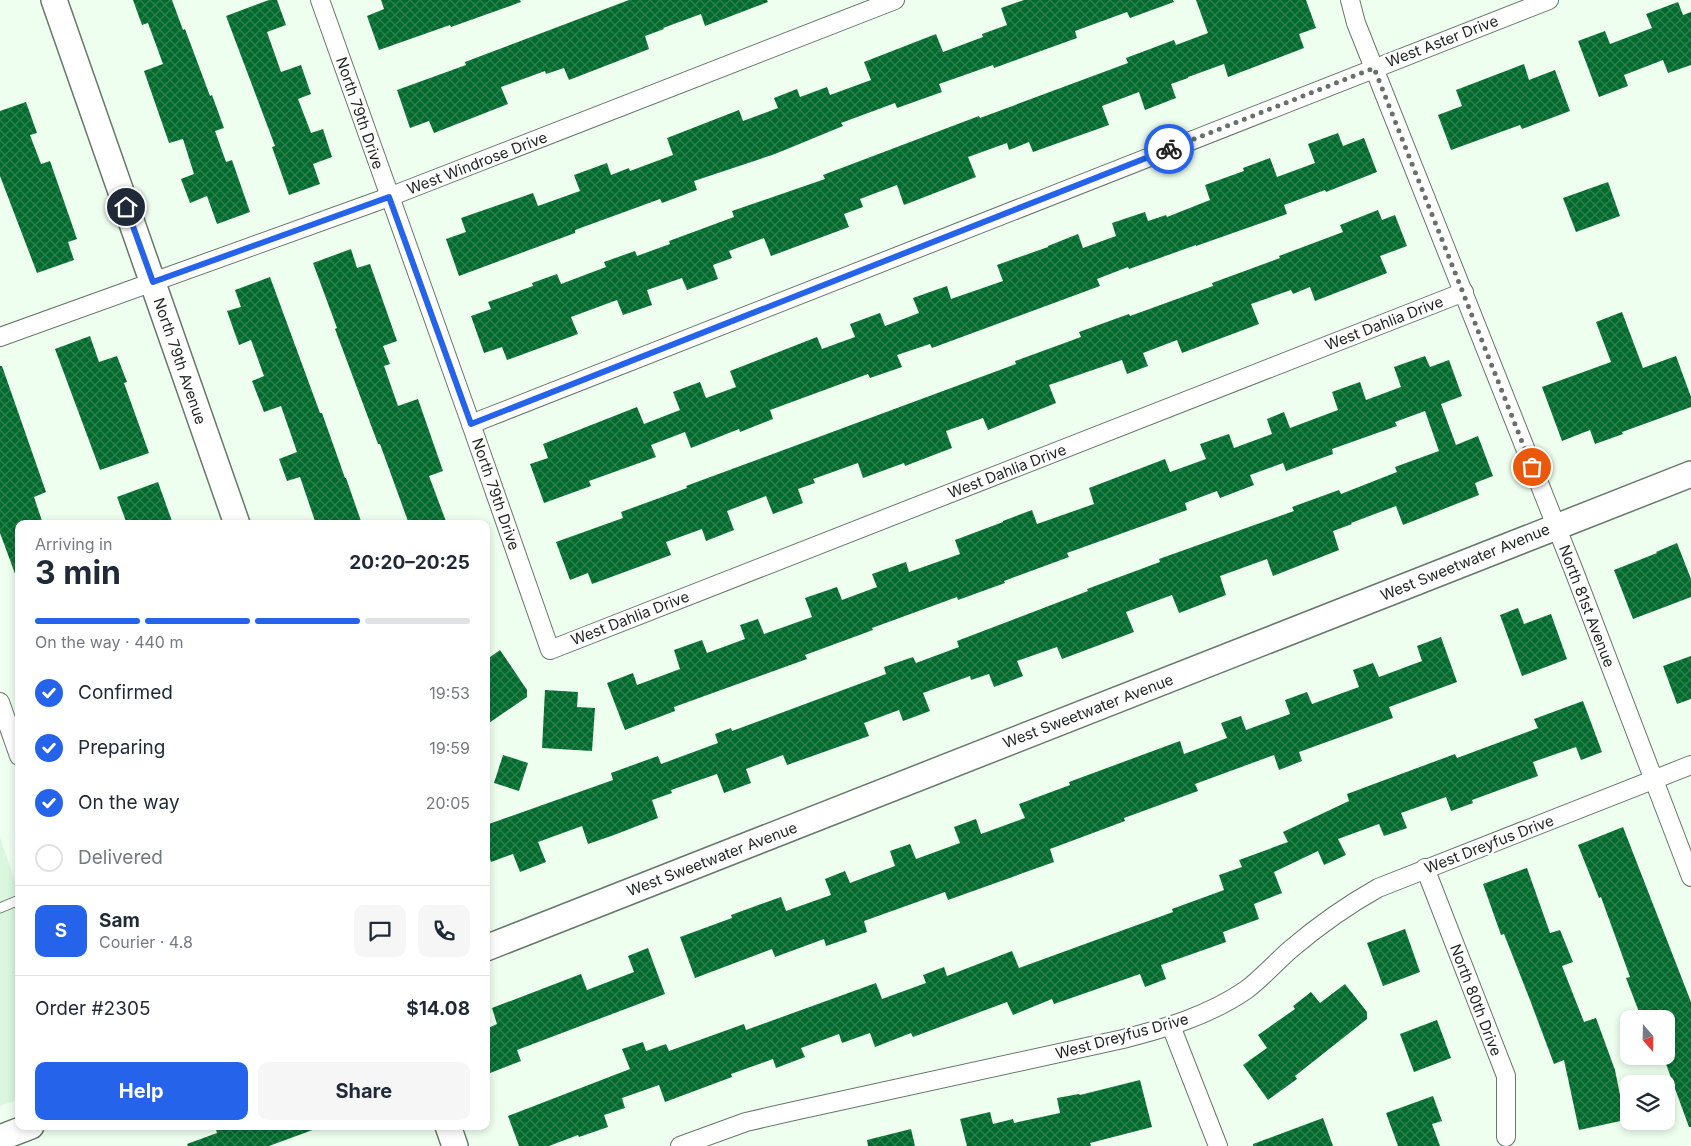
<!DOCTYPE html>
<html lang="en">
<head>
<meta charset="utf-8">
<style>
	:root { --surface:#fff; --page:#f6f6f7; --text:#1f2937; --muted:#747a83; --line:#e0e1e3; --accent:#2563eb }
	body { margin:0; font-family:Inter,sans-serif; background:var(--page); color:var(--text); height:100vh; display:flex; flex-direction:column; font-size:19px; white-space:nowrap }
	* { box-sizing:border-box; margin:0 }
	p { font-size:16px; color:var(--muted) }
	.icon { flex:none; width:28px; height:28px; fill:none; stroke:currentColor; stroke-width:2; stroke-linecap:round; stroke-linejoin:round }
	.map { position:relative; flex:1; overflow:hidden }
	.details { position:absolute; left:15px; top:520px; width:475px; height:610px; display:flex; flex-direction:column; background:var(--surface); border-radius:10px; box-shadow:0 2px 8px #0003 }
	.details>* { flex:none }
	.needle { width:32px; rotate:160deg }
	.controls { position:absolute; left:1620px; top:1010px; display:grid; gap:10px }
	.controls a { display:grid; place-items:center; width:55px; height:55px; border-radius:10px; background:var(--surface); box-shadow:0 2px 8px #0003; font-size:25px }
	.pin { position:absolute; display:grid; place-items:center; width:42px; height:42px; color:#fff; margin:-21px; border:2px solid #fff; border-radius:50%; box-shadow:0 1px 5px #0007 }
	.courier { position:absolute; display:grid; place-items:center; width:50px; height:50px; margin:-25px; border:4px solid #2563eb; border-radius:50%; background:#fff; color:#222; box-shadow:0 1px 6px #0007 }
	.overview em { font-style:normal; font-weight:700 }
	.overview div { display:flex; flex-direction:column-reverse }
	.overview { display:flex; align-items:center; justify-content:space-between; height:85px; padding:0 20px }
	h1 { font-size:32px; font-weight:700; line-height:38px }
	.bar { display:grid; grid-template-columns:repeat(4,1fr); gap:8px 5px; align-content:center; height:60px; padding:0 20px }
	.bar i { height:6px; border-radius:4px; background:var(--line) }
	.bar .current { background:var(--accent) }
	.bar p { grid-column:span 4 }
	.line { display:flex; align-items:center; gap:12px; padding:0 20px; border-top:1px solid var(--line) }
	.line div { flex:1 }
	.round { display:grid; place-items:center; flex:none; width:52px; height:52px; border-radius:10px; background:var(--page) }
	ol { padding:0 20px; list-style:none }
	li { display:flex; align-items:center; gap:15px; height:55px }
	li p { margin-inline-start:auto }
	li .icon { padding:5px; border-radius:50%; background:var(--accent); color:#fff; stroke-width:4 }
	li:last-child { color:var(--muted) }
	li i { width:28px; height:28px; border:2px solid var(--line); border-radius:50% }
	.cta { display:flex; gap:10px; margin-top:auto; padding:10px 20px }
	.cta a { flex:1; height:58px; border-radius:10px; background:var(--accent); color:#fff; font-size:20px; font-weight:700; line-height:58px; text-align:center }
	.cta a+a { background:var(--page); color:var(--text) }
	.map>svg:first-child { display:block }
</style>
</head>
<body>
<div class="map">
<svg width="1691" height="1146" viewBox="0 0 1691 1146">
	<defs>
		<pattern id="building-cross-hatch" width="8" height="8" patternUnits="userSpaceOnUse" patternTransform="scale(1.25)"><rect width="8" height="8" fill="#006b2c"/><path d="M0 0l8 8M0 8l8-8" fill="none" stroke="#2f8050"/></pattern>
	</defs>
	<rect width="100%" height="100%" fill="#eefff0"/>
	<path fill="#daf6de" d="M 0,838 L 19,893 L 19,1099 L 0,1106 Z"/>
	<g fill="url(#building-cross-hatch)">
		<path d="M 133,0 L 172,0 L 183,30 L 185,29 L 210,96 L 212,95 L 224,128 L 215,131 L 226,162 L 232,160 L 250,212 L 217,224 L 207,196 L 190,203 L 181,179 L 194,174 L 183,139 L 169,143 L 144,71 L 163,64 L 148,23 L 142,25 Z"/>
		<path d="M 269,0 L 277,0 L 286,25 L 267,32 L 281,72 L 301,65 L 311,94 L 298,99 L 311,133 L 323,129 L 332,157 L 313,164 L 320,184 L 289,195 L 272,147 L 275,146 L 226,16 Z"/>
		<path d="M 381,0 L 520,0 L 521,2 L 451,27 L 450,25 L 379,50 L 367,16 L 384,9 Z"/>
		<path d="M 629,0 L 767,0 L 768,2 L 705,26 L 701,14 L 663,28 L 664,29 L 645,36 L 649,49 L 569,80 L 564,68 L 546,74 L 545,71 L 501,87 L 508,104 L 434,133 L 429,121 L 410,128 L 397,90 L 466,65 L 465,62 Z"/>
		<path d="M 1024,0 L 1173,0 L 1174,2 L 1130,18 L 1127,12 L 1075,31 L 1077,38 L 994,68 L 993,65 L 939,84 L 942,92 L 897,108 L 895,103 L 841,123 L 843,126 L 775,154 L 694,181 L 697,190 L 662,203 L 660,199 L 575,230 L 575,233 L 459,276 L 446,239 L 466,232 L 461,218 L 533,193 L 538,206 L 580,191 L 574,175 L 607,163 L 611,175 L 629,168 L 630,171 L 673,155 L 667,138 L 739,110 L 743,121 L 778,108 L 774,98 L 797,89 L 800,97 L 827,87 L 830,95 L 871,80 L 864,62 L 936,34 L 943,52 L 983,37 L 982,34 L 1007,25 L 1001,8 Z"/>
		<path d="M 1196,0 L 1306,0 L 1316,28 L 1299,34 L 1304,48 L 1228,77 L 1224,64 L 1188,77 L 1188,78 L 1171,84 L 1176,98 L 1145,110 L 1139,92 L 1102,106 L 1109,125 L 1033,152 L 1029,142 L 1009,150 L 1007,143 L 968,157 L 976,177 L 904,205 L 897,185 L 860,199 L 863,207 L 844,214 L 849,227 L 771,256 L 764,238 L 729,251 L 732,258 L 713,265 L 718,279 L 687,290 L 682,278 L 647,290 L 652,305 L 623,315 L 617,300 L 571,317 L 578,334 L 507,360 L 502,347 L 484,353 L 471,316 L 491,309 L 488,302 L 533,286 L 532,283 L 557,274 L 561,284 L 606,267 L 604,262 L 635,251 L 637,256 L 670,244 L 669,241 L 734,217 L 732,211 L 825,179 L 823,175 L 979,116 L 980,118 L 1128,63 L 1126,58 L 1174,40 L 1176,45 L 1208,33 Z"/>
		<path d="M 1678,2 L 1683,15 L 1691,12 L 1691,65 L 1668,73 L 1663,60 L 1624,75 L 1628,86 L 1599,97 L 1578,41 L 1605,31 L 1610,44 L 1652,28 L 1646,14 Z"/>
		<path d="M 1524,64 L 1529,80 L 1555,70 L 1570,111 L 1522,129 L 1520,125 L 1451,150 L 1438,115 L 1462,106 L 1456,90 Z"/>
		<path d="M 26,102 L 37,133 L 30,135 L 41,164 L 50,161 L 77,239 L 68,242 L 74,260 L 37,273 L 0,176 L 0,111 Z"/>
		<path d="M 1338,133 L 1343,146 L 1364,138 L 1377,172 L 1326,192 L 1325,190 L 1284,205 L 1287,214 L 1196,246 L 1196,245 L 1129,269 L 1128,267 L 1097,279 L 1100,286 L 932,348 L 930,344 L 897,355 L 902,367 L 870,378 L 868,374 L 770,410 L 773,419 L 740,432 L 739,429 L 691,448 L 685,432 L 651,445 L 656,457 L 589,481 L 591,486 L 544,503 L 530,464 L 548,458 L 543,444 L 637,407 L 644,424 L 680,410 L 673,392 L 700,382 L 706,398 L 736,387 L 730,371 L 817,337 L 822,349 L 855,337 L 850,324 L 880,313 L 885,326 L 919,313 L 913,298 L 947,286 L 951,299 L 1003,281 L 997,265 L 1048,247 L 1048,246 L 1078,234 L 1083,248 L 1116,236 L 1112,223 L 1145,212 L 1148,221 L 1166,215 L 1167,217 L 1210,200 L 1205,185 L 1244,171 L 1243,168 L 1270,158 L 1277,177 L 1315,163 L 1308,144 Z"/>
		<path d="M 1608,182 L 1620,216 L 1576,232 L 1563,198 Z"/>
		<path d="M 1378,210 L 1382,220 L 1395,215 L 1407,246 L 1380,256 L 1387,273 L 1315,301 L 1310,287 L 1293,294 L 1291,290 L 1251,304 L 1259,324 L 1182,353 L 1177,340 L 1143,353 L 1148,366 L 1127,374 L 1122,360 L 1049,385 L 1056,403 L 988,430 L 983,418 L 946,431 L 952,448 L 905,466 L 904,463 L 863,478 L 858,463 L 813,479 L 815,483 L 798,489 L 803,503 L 773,514 L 766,496 L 727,511 L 734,530 L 706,541 L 702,529 L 666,542 L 671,555 L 592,584 L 588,573 L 570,580 L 556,542 L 623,518 L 621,512 L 687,488 L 686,486 L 1016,364 L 1015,361 L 1081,337 L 1079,332 L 1129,314 L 1130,316 L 1213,286 L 1212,283 L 1280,258 L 1279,256 L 1343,232 L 1340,225 Z"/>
		<path d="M 351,249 L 357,268 L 370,264 L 397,341 L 383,346 L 390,364 L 384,366 L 398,406 L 418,399 L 443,471 L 429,476 L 447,524 L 409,524 L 380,444 L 378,444 L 335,329 L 337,328 L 313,263 Z"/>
		<path d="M 270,277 L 320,413 L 322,413 L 345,478 L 346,478 L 362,524 L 316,524 L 300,477 L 287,481 L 279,459 L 297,452 L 281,406 L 264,412 L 252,381 L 264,376 L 251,340 L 239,345 L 227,311 L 241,307 L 235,290 Z"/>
		<path d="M 1622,312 L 1643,368 L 1676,356 L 1691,397 L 1691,407 L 1622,432 L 1623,434 L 1595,444 L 1590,430 L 1562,441 L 1542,387 L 1611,362 L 1596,322 Z"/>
		<path d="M 90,336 L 99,362 L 117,356 L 127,382 L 124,383 L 149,453 L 100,470 L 55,349 Z"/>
		<path d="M 1425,356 L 1430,367 L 1449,360 L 1462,396 L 1441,404 L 1456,445 L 1478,436 L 1493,476 L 1475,483 L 1479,495 L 1403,525 L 1396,506 L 1351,523 L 1352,524 L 1333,531 L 1339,550 L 1273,576 L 1267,559 L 1220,576 L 1226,595 L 1179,613 L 1172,595 L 1126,612 L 1134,632 L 1062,659 L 1057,647 L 1017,661 L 1023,676 L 994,687 L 989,674 L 971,680 L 970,676 L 923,693 L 930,711 L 903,721 L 899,710 L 864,723 L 869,736 L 787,765 L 783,755 L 746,769 L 751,783 L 724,793 L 717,774 L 671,790 L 672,793 L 652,800 L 658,818 L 614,835 L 588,844 L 582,826 L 538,842 L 546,862 L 520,872 L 513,854 L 491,862 L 486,849 L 486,825 L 613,780 L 611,773 L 658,756 L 661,764 L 718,743 L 715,734 L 731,728 L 732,731 L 886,674 L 884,667 L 913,657 L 916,663 L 959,647 L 957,641 L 1088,591 L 1087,589 L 1160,562 L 1159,559 L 1294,511 L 1292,507 L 1339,490 L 1341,494 L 1397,472 L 1395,467 L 1439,451 L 1425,411 L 1395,422 L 1397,426 L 1332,449 L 1333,454 L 1286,471 L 1283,463 L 1250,475 L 1254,485 L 1220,498 L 1217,491 L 1185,503 L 1187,510 L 1067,553 L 1069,557 L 1004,581 L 1005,583 L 958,600 L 957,597 L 872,628 L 873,630 L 805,655 L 807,659 L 674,707 L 675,711 L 625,730 L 607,683 L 633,673 L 637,685 L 680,669 L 674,650 L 702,640 L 707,653 L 745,639 L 740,625 L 758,619 L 764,634 L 812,617 L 805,598 L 837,587 L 842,600 L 877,587 L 872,574 L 906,562 L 909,572 L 960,554 L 955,540 L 1003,522 L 1003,521 L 1032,510 L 1037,524 L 1094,504 L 1089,488 L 1165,459 L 1170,472 L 1206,459 L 1200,444 L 1229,434 L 1234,448 L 1272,434 L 1267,419 L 1284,412 L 1290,428 L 1338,410 L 1332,392 L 1360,382 L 1366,400 L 1401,387 L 1394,367 Z"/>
		<path d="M 0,366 L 2,366 L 46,492 L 34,497 L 43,524 L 19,524 L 19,578 L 17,579 L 0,533 Z"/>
		<path d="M 158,482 L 173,524 L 127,524 L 117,497 Z"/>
		<path d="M 1677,543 L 1691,579 L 1691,597 L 1633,619 L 1614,570 L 1657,553 L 1656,552 Z"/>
		<path d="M 1518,608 L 1524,624 L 1551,614 L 1567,659 L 1522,676 L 1500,615 Z"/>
		<path d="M 1441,637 L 1457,682 L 1389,707 L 1393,718 L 1299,752 L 1302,761 L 1279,770 L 1274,755 L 1195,784 L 1198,791 L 1124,818 L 1125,821 L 1050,849 L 1054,862 L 948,900 L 945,892 L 864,921 L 867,932 L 826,946 L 824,939 L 775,957 L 772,949 L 695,978 L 680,937 L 732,918 L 731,915 L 781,897 L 786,911 L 831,895 L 825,879 L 845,871 L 850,883 L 895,866 L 890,851 L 910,844 L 916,859 L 960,843 L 954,827 L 976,819 L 981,834 L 1025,818 L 1019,804 L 1070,785 L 1069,782 L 1180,741 L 1184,754 L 1227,738 L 1221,723 L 1241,716 L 1246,730 L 1290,714 L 1285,700 L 1307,692 L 1312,704 L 1359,687 L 1353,670 L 1373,663 L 1379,677 L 1422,661 L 1417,646 Z"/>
		<path d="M 500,650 L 527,690 L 527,697 L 486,725 L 486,660 Z"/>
		<path d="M 1691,656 L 1691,699 L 1677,704 L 1663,666 Z"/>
		<path d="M 545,690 L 578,692 L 577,707 L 595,708 L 592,751 L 542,748 Z"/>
		<path d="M 1583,701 L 1602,752 L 1581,760 L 1576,747 L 1533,762 L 1538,776 L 1472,800 L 1473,803 L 1451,811 L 1446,797 L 1401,813 L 1407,828 L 1384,836 L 1379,824 L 1338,839 L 1346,855 L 1324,865 L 1318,851 L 1274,872 L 1282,893 L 1254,904 L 1259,919 L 1223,932 L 1226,942 L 1161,965 L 1166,979 L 1145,987 L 1140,974 L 1054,1004 L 1052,999 L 1013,1015 L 1007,1002 L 913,1037 L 911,1033 L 875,1047 L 870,1033 L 842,1043 L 839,1034 L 801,1048 L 805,1057 L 776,1068 L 773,1059 L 731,1074 L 732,1077 L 665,1102 L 659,1085 L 622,1098 L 625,1108 L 604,1115 L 608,1127 L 579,1137 L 578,1135 L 549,1146 L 519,1146 L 508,1116 L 630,1069 L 622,1049 L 643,1042 L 646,1051 L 666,1044 L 669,1051 L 744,1024 L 746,1030 L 876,983 L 882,999 L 926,983 L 923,975 L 944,967 L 947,976 L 1012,951 L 1019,968 L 1173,912 L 1172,909 L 1224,890 L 1219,875 L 1242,867 L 1239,860 L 1288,842 L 1283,832 L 1349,801 L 1347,794 L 1455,754 L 1457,758 L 1538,728 L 1534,719 Z"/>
		<path d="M 503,755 L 528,763 L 519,791 L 494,783 Z"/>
		<path d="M 1623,827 L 1691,1002 L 1691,1127 L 1689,1127 L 1666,1064 L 1666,1019 L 1649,1019 L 1646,1010 L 1639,1012 L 1626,978 L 1630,977 L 1601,897 L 1599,898 L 1578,845 Z"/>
		<path d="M 1527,868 L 1550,933 L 1560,930 L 1573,962 L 1562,966 L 1584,1022 L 1596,1018 L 1615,1070 L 1625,1120 L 1579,1130 L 1564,1060 L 1554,1064 L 1530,1000 L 1504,934 L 1501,935 L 1483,884 Z"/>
		<path d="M 1405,929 L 1420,972 L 1383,986 L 1367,943 Z"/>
		<path d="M 648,948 L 665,994 L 517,1050 L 521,1061 L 490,1073 L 486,1062 L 486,1029 L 497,1024 L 492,1008 L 581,974 L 587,990 L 634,972 L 628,956 Z"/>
		<path d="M 1345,984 L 1367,1012 L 1367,1019 L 1295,1076 L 1297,1079 L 1268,1100 L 1243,1065 L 1267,1048 L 1258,1035 L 1295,1009 L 1293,1006 L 1311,992 L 1320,1003 Z"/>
		<path d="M 1437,1020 L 1451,1058 L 1414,1072 L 1400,1034 Z"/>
		<path d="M 1140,1080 L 1152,1127 L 1090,1143 L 1091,1146 L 967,1146 L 960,1119 L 990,1112 L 993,1124 L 1013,1119 L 1014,1123 L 1060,1113 L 1057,1098 L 1079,1094 L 1080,1095 Z"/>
		<path d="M 1433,1096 L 1442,1121 L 1432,1124 L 1440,1146 L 1398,1146 L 1386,1113 Z"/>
		<path d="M 1323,1118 L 1333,1146 L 1253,1146 L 1253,1144 Z"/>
		<path d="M 215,1126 L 318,1126 L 318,1128 L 269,1146 L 188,1146 L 187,1144 L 217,1133 Z"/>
		<path d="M 911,1129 L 915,1146 L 868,1146 L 867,1140 Z"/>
	</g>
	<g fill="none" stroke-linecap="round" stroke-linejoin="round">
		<defs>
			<path id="lane" d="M 0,908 L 19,900"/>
			<g id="street">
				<path d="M 320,0 L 471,424 L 550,650 L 1464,292"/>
				<path d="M 1350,0 L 1356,23 L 1574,571 L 1691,877"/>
				<path d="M 0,337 L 389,197 L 895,0"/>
				<path d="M 471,424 L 1549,0"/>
				<path d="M 0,702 L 19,756"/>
				<path d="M 1425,868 L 1506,1076 L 1506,1137"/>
				<path d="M 1171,1026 L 1218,1146"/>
				<path d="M 680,1146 L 746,1122 L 794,1111 L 1123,1039 C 1166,1028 1208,1016 1246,990 C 1262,978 1276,962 1291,949 C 1318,926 1346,906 1378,888 L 1691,765"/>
			</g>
			<g id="secondary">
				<path d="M 54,0 L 237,524"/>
				<path d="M 486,948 L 1691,474"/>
				<path d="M 448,1126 L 455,1146"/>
				<path d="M 0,1138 L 31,1126"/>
			</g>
		</defs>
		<use href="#lane" stroke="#667869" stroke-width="11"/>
		<use href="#street" stroke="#667869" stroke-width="20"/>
		<use href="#secondary" stroke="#667869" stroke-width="28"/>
		<use href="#lane" stroke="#fff" stroke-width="9"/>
		<use href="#street" stroke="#fff" stroke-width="18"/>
		<use href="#secondary" stroke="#fff" stroke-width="25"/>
	</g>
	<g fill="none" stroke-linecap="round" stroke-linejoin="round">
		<path stroke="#667168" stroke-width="5" stroke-dasharray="0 9" d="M 1169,149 L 1374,68 L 1532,467"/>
		<path stroke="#2563eb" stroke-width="6" d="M 126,207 L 153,282 L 389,197 L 471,424 L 1169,149"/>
	</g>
	<g text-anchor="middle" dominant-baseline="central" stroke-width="5" stroke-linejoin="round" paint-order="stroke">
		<g font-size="15" fill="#1d241e" stroke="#fff">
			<text transform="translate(1442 41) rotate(-21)">West Aster Drive</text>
			<text transform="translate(360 113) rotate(71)">North 79th Drive</text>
			<text transform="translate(477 163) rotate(-21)">West Windrose Drive</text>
			<text transform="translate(1384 323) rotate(-21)">West Dahlia Drive</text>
			<text transform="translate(180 361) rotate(71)">North 79th Avenue</text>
			<text transform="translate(1007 471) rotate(-21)">West Dahlia Drive</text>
			<text transform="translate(496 494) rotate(71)">North 79th Drive</text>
			<text transform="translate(1465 562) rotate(-22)">West Sweetwater Avenue</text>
			<text transform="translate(1587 606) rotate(69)">North 81st Avenue</text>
			<text transform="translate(630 618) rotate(-21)">West Dahlia Drive</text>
			<text transform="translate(1088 711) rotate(-21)">West Sweetwater Avenue</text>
			<text transform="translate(1489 844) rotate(-21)">West Dreyfus Drive</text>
			<text transform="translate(712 859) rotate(-21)">West Sweetwater Avenue</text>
			<text transform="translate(1476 1000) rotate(69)">North 80th Drive</text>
			<text transform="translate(1122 1036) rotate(-15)">West Dreyfus Drive</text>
		</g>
	</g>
</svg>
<div class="controls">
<a><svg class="needle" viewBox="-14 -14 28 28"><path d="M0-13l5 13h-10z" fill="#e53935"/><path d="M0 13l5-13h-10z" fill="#747a83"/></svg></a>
<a><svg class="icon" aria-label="layers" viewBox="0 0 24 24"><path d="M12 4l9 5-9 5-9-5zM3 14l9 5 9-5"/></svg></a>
</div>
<div class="pin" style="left:1532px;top:467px;background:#ea580c"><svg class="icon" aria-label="bag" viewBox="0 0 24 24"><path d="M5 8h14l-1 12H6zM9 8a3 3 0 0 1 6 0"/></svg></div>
<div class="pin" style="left:126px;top:207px;background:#1f2937"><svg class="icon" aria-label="home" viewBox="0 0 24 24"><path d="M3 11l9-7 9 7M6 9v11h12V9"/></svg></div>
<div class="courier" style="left:1169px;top:149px"><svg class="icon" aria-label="bike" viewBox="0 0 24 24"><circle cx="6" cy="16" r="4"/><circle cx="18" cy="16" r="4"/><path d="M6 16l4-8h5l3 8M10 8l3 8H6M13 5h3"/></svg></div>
<section class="details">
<div class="overview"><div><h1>3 min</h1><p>Arriving in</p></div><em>20:20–20:25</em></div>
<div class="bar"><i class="current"></i><i class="current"></i><i class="current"></i><i></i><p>On the way · 440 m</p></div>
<ol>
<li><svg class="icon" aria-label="check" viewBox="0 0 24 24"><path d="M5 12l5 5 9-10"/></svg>Confirmed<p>19:53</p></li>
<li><svg class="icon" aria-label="check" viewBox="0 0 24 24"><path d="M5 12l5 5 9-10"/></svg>Preparing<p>19:59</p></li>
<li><svg class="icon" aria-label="check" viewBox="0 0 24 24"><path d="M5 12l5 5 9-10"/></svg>On the way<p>20:05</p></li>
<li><i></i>Delivered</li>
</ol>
<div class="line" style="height:90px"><b class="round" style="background:var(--accent);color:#fff">S</b><div><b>Sam</b><p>Courier · 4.8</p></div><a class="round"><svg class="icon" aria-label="chat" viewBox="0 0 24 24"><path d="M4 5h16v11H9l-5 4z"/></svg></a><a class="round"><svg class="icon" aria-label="phone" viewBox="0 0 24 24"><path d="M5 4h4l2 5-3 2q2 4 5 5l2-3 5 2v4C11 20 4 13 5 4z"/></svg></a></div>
<div class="line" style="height:65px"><div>Order #2305</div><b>$14.08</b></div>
<div class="cta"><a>Help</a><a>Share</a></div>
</section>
</div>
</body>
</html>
